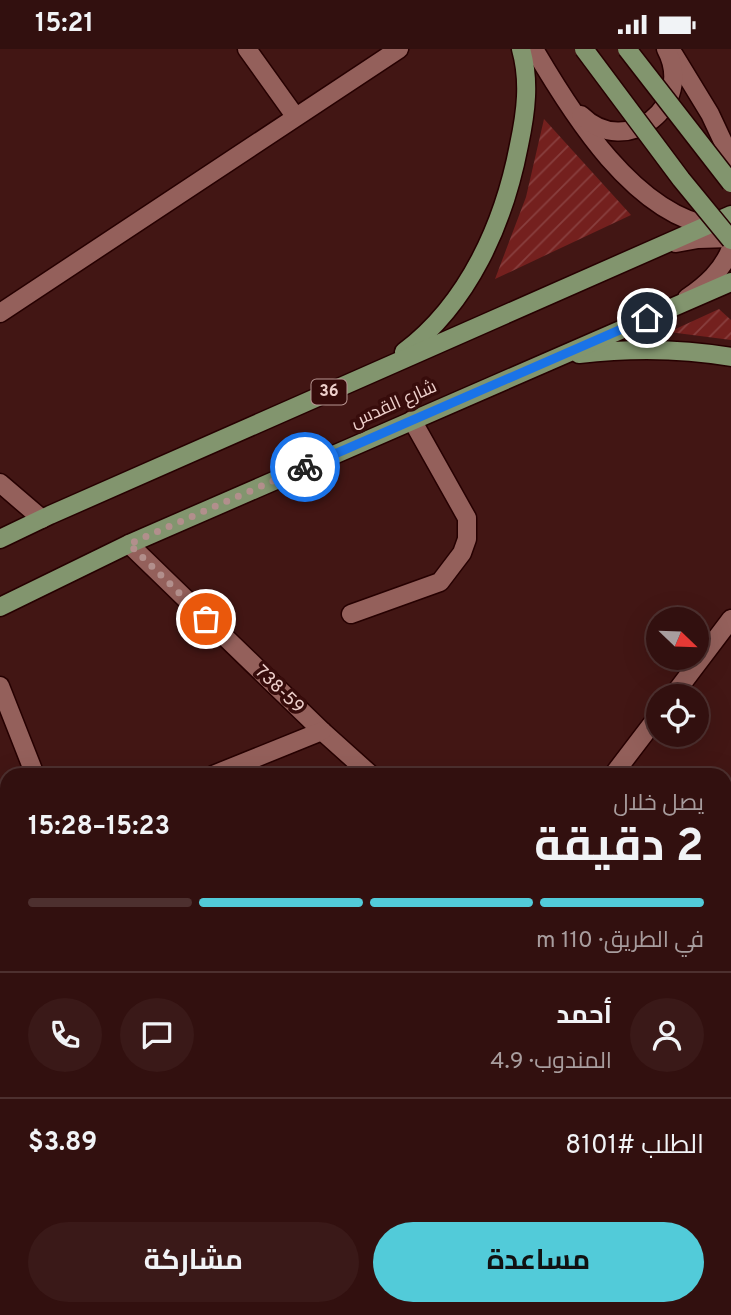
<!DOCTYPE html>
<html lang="ar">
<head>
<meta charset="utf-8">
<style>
	:root { --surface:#32100f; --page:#3a1918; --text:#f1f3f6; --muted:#a89d9e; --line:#4d302f; --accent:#52cbd9 }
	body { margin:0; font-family:Overpass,Cairo,sans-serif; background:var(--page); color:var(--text); direction:rtl; height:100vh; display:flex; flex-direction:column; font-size:26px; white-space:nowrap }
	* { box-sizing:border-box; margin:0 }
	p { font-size:23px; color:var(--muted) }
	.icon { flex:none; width:38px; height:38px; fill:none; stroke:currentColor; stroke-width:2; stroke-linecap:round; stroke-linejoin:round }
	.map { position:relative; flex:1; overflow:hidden; direction:ltr }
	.side { position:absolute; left:0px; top:719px; width:732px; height:548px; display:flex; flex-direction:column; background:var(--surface); border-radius:21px 21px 0 0; box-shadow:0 7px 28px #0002,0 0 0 2px var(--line); direction:rtl }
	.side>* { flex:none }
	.needle { width:46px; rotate:113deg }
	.tools { position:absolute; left:646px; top:558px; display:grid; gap:14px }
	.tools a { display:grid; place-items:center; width:63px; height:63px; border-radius:50%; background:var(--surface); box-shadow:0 7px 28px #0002,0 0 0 2px var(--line); font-size:35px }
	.pin { position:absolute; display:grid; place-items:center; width:60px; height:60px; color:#fff; margin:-30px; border:4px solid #fff; border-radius:50%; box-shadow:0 2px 7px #0007 }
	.courier { position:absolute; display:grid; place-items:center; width:70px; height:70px; margin:-35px; border:5px solid #1a73e8; border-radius:50%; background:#fff; color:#222; box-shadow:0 2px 9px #0007 }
	.overview em { font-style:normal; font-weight:700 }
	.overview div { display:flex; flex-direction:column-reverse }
	.overview { display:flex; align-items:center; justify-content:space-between; height:119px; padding:0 28px }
	h1 { font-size:46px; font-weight:700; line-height:52px }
	.bar { display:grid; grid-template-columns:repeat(4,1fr); gap:10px 7px; align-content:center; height:84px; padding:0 28px }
	.bar i { height:9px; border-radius:5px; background:var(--line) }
	.bar .active { background:var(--accent) }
	.bar p { grid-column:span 4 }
	.line { display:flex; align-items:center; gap:18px; padding:0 28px; border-top:2px solid var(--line) }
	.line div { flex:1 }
	.round { display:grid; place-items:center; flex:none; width:74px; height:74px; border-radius:37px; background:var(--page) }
	.cta { display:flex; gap:14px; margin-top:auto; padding:14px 28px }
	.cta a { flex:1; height:80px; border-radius:42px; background:var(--accent); color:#111; font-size:28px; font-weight:700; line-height:80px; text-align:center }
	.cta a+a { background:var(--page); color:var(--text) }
	.status { display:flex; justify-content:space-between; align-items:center; height:49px; padding:0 35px; background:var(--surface); direction:ltr }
	.status svg { height:19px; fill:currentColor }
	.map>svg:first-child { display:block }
</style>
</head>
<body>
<div class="status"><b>15:21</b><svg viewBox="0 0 49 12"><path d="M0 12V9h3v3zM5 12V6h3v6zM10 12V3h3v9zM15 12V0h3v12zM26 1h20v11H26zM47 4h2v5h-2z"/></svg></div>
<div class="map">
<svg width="731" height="1266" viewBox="0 0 731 1266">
	<defs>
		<pattern id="garden-furrows" width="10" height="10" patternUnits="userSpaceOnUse" patternTransform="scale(1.75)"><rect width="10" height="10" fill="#74201e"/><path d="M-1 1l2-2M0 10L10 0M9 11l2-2" fill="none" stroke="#883f3e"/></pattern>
	</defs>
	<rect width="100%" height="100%" fill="#421614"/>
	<g fill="url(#garden-furrows)">
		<path d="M 544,70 L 631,166 L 495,230 L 526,148 Z"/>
		<path d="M 719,260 L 731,271 L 731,291 L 669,283 Z"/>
	</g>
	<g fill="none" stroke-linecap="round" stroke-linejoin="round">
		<defs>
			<g id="minor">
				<path d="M 247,0 L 295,67"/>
				<path d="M 534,0 C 572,65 635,167 715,178"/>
				<path d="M 674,6 L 710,65 L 731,110"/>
				<path d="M 581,66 C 626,111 696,56 666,0"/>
				<path d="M 676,194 L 698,190 L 731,189"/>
				<path d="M 687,249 C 706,236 723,221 731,199"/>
				<path d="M 0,264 L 399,0"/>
				<path d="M 0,434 L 42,470"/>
				<path d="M 129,495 L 322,682 L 371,726"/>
				<path d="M 351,565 L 440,533 L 462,504 L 467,490 L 467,469 L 412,371"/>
				<path d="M 0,637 L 35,726"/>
				<path d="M 672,648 L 731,570"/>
				<path d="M 213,726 L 322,682"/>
				<path d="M 613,726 L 658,667"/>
				<path d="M 0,929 L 7,951"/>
				<path d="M 724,996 L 731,988"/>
				<path d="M 724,1038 L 731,1043"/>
				<path d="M 116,1260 L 118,1266"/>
				<path d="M 221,1260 L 223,1266"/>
				<path d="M 404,1260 L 406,1266"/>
				<path d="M 541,1260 L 543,1263"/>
				<path d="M 649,1266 L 650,1260"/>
				<path d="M 703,1266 L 703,1260"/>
			</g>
			<g id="major">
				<path d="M 404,303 C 469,254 504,174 519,96 C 526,63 530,32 521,0"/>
				<path d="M 579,305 C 631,299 679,299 731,308"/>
				<path d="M 0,490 L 50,466 L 731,166"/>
				<path d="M 0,558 L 129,495 L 731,233"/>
			</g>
		</defs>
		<use href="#minor" stroke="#260001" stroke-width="21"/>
		<use href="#major" stroke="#260001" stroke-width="21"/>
		<use href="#minor" stroke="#94605b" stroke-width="18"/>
		<use href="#major" stroke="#82956e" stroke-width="18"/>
		<defs>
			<g id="major-bridge">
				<path d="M 584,0 L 681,130 L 731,191"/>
				<path d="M 627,0 L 731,134"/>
			</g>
		</defs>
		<use href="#major-bridge" stroke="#260001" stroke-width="21" stroke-linecap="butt"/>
		<use href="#major-bridge" stroke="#82956e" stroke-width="18"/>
	</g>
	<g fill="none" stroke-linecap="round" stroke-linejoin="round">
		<path stroke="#b28f8c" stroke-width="7" stroke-dasharray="0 12.6" d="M 206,570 L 129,495 L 305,418"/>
		<path stroke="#1a73e8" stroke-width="9" d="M 305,418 L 647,269"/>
	</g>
	<g text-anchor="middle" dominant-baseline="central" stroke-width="7" stroke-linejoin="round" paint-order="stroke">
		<rect fill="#370c0b" stroke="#b79592" stroke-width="2" x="311.5" y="330.5" width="35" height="25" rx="5"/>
		<g font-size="16" font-weight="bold" fill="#eed0cc">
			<text x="329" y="343">36</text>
		</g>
		<g font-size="18" fill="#eed0cc" stroke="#370c0b">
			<text transform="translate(394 356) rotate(-24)">شارع القدس</text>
			<text transform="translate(279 641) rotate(44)">738-59</text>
		</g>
	</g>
</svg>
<div class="tools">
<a><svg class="needle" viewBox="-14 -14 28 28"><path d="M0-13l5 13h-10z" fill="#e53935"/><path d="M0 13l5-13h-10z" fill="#a89d9e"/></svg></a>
<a><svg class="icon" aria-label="locate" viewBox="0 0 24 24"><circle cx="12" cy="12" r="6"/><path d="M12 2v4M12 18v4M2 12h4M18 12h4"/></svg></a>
</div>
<div class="pin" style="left:206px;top:570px;background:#ea580c"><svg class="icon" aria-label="bag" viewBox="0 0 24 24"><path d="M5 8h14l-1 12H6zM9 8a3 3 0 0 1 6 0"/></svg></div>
<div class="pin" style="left:647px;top:269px;background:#1f2937"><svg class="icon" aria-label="home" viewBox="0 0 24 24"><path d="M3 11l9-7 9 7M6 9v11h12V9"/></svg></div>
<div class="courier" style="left:305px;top:418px"><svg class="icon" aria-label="bike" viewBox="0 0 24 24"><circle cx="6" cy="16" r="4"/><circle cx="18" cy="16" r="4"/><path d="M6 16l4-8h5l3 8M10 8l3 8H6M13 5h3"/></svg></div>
<section class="side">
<div class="overview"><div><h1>2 دقيقة</h1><p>يصل خلال</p></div><em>15:23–15:28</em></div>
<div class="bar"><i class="active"></i><i class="active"></i><i class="active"></i><i></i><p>في الطريق · 110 m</p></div>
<div class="line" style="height:126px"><a class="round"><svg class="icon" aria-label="person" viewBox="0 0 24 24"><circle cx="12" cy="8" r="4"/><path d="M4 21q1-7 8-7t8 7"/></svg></a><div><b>أحمد</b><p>المندوب · 4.9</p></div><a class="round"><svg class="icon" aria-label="chat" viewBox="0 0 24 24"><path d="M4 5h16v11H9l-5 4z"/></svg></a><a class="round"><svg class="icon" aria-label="phone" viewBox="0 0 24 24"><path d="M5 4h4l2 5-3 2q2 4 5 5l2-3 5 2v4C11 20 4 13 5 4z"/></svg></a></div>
<div class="line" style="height:91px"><div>الطلب #8101</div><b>$3.89</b></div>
<div class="cta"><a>مساعدة</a><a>مشاركة</a></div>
</section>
</div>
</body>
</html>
